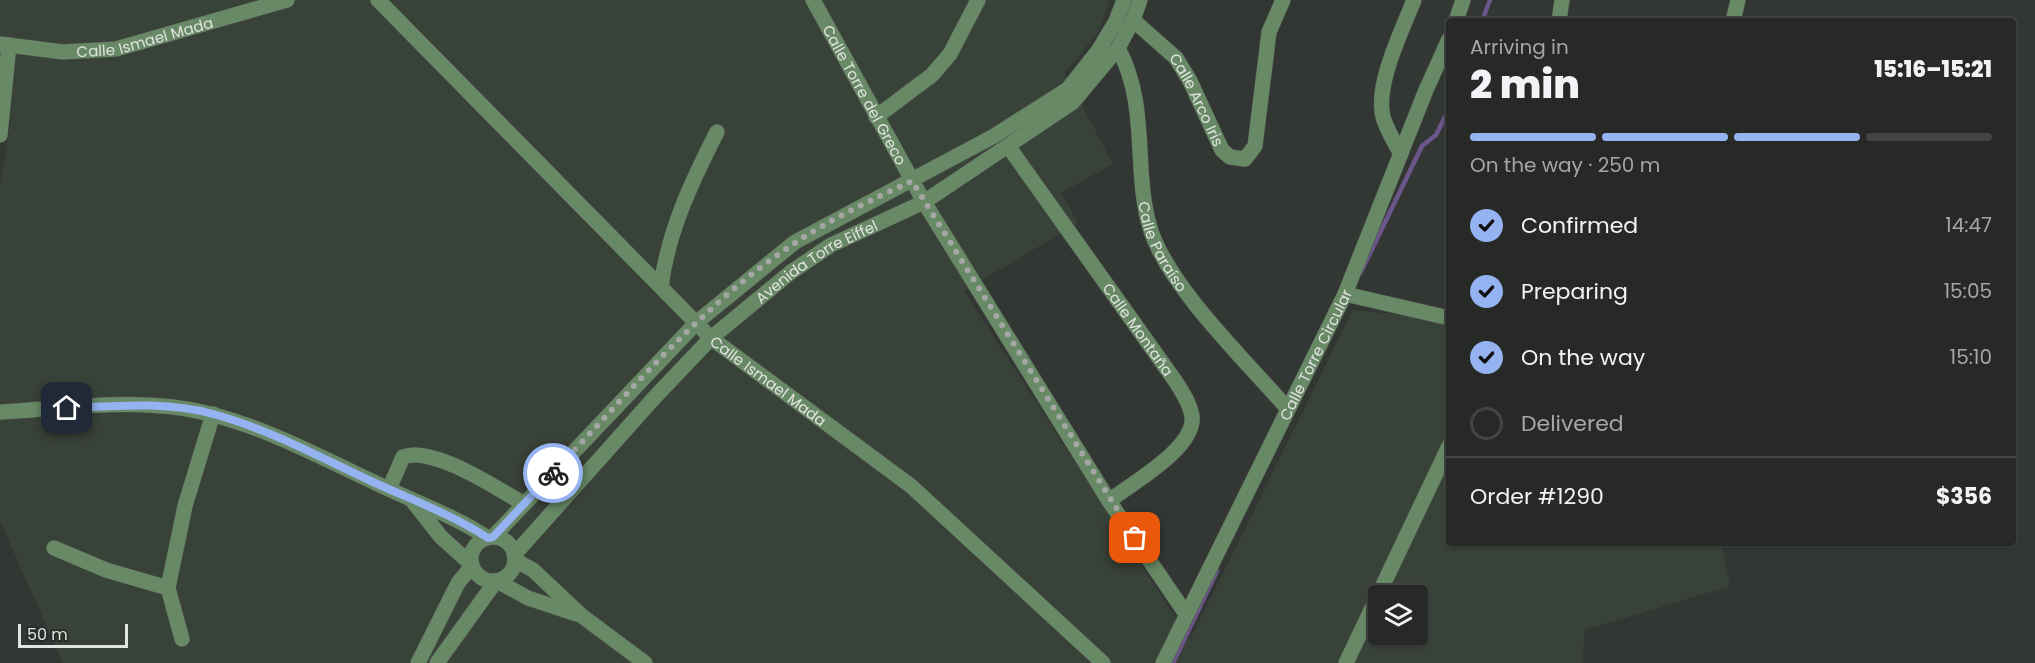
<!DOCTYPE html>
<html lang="en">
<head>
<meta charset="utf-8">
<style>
	:root { --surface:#262926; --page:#323532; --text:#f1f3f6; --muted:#a4a6a7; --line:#424543; --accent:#95b2f1 }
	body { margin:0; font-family:Poppins,sans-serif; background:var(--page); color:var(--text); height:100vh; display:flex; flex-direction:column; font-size:22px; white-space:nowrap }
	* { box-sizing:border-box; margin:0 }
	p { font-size:20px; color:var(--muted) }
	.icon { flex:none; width:33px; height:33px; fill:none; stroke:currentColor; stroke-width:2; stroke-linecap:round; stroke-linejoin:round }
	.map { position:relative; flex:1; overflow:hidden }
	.details { position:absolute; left:1446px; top:18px; width:570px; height:528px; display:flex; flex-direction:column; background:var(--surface); border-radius:6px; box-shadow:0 2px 4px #0004,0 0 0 2px var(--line) }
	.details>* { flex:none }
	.controls { position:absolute; left:1368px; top:585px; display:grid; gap:12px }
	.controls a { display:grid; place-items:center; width:60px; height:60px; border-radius:6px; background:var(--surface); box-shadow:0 2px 4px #0004,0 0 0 2px var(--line); font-size:30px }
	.scale { position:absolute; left:18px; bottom:15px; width:110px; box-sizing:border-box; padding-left:6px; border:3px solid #e1e4e1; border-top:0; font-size:16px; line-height:21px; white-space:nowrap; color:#e1e4e1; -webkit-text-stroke:4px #292d29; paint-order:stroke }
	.pin { position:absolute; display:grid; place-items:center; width:51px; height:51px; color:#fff; margin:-26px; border-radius:12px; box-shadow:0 3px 9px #0006 }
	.courier { position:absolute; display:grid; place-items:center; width:60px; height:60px; margin:-30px; border:4px solid #95b2f1; border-radius:50%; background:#fff; color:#222; box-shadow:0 2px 8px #0007 }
	.headline em { font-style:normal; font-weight:800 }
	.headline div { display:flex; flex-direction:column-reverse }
	.headline { display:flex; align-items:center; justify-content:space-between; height:102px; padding:0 24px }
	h1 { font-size:39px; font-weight:800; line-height:45px }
	.bar { display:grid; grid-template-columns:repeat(4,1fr); gap:9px 6px; align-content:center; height:72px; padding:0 24px }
	.bar i { height:8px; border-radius:4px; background:var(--line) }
	.bar .selected { background:var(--accent) }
	.bar p { grid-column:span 4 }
	.line { display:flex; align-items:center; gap:15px; padding:0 24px; border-top:2px solid var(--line) }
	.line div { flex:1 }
	ol { padding:0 24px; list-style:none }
	li { display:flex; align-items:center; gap:18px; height:66px }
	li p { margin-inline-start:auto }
	li .icon { padding:6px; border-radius:50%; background:var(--accent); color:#111; stroke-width:4 }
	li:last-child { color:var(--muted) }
	li i { width:33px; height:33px; border:3px solid var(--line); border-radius:50% }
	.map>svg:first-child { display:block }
</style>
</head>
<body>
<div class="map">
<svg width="2035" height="663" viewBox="0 0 2035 663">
	<rect width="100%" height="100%" fill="#333733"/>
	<path fill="#394238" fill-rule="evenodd" d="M 0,0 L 1110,0 L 1099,31 L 1065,73 L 1113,164 L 1061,193 L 1078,223 L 964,291 L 1190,640 L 1353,310 L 1449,320 L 1449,543 L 1721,543 L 1730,586 L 1585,630 L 1582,663 L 63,663 L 0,521 L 0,184 L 11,120 L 0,119 ZM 1378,596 L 1418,596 L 1418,634 L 1378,634 Z"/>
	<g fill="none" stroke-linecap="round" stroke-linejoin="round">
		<g stroke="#6b558b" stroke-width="4.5">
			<path d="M 1482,21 L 1490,0"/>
			<path d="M 1361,272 L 1422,146 L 1436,135 L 1449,109"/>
			<path d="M 1173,663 L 1217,571"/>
		</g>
		<defs>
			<g id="minor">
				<path id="s1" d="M 378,0 L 711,338 L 911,486 L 1103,663"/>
				<path id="s2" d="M 813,0 L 924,202 L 1109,501 L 1186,614"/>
				<path id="s3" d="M 1133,20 L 1176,58 L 1190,81 L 1222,150 L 1230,157 L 1245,159 L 1255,146 L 1269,32 L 1283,0"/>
				<path d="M 1456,21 L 1463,0"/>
				<path d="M 1559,21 L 1562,0"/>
				<path d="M 1733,21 L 1738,0"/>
				<path id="s4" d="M 0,44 L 63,52 L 116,49 L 287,0"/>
				<path id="s5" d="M 1118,48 C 1150,107 1132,172 1151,231 C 1170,288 1247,362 1287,408"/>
				<path d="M 876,117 L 932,75 L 950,54 L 978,0"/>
				<path d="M 0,135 L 9,45"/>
				<path id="s6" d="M 1008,146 L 1176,382 C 1182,392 1190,403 1192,416 C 1196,448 1132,483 1109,501"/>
				<path d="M 1401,154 C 1394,142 1387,130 1383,117 C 1375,84 1402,31 1414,0"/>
				<path d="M 661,287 C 668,231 692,181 717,132"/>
				<path d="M 1345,294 L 1449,318"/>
				<path d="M 0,412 C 57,409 117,400 173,407 C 247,416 315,455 382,486 C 418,503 454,516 488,538"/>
				<path d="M 389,489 L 403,457 C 432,445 498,489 524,504"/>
				<path d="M 411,499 L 441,537 L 472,565"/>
				<path d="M 493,537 L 697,322 L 795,242 L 994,136 L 1068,89 L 1098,51 L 1116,21 L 1124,0"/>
				<circle cx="493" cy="559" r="22"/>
				<path d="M 54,548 L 106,570 L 168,588"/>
				<path id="s7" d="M 514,555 L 654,398 L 711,338 L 791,272 L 831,245 L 924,202 L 1073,102 L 1118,48 L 1133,20 L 1140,0"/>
				<path d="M 515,560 L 533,570 L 582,616 L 645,663"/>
				<path d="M 497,581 L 528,598 L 576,614"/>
				<path d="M 182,639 L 168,588 L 185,506 L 213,414"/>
				<path d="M 418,663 L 458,583 L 472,566"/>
				<path d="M 437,663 L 496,581"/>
				<path id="s8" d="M 1163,663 L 1345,294 L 1426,90 L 1449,39"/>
				<path d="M 1346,663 L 1449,446"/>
			</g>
		</defs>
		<use href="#minor" stroke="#4f534f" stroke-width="16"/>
		<use href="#minor" stroke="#688965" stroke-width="15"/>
	</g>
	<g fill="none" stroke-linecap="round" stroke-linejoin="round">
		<path stroke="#a4a7a4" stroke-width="6" stroke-dasharray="0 10.8" d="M 553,473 C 629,393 702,304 795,243 C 831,219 873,199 912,181 L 1135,538"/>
		<path stroke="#95b2f1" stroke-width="8" d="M 67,408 C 115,406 166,401 213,414 C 269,429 321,458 373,482 C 412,500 451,514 488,538 L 493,537 L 553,473"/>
	</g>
	<g text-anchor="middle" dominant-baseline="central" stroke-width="5" stroke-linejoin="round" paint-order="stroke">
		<g font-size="15" fill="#e1e4e1" stroke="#292d29">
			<text stroke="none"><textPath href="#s4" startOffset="147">Calle Ismael Mada</textPath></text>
			<text stroke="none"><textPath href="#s2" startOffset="108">Calle Torre del Greco</textPath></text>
			<text stroke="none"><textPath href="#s3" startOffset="104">Calle Arco Iris</textPath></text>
			<text stroke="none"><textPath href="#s5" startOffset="206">Calle Paraíso</textPath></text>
			<text stroke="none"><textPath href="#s7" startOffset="424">Avenida Torre Eiffel</textPath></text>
			<text stroke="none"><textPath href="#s6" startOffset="225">Calle Montaña</textPath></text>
			<text stroke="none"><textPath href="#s8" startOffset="344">Calle Torre Circular</textPath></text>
			<text stroke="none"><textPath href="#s1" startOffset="546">Calle Ismael Mada</textPath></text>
		</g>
	</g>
</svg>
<div class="controls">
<a><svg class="icon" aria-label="layers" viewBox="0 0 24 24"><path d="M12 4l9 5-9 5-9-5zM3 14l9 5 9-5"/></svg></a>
</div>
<div class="scale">50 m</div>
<div class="pin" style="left:1135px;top:538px;background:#ea580c"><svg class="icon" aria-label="bag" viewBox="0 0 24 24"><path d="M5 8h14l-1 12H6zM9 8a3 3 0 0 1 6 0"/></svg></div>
<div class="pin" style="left:67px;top:408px;background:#1f2937"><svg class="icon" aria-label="home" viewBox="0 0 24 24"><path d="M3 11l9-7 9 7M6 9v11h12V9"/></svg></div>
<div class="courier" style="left:553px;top:473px"><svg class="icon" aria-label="bike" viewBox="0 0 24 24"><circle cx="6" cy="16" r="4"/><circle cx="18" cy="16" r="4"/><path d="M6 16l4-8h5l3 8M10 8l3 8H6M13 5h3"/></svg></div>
<section class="details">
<div class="headline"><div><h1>2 min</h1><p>Arriving in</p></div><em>15:16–15:21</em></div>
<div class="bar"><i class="selected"></i><i class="selected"></i><i class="selected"></i><i></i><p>On the way · 250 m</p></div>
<ol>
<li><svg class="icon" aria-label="check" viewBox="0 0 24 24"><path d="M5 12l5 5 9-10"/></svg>Confirmed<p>14:47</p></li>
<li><svg class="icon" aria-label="check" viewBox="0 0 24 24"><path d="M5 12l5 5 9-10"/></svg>Preparing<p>15:05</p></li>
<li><svg class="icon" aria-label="check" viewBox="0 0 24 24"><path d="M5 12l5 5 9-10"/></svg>On the way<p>15:10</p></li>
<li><i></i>Delivered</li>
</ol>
<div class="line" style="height:78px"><div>Order #1290</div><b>$356</b></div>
</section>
</div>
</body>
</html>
